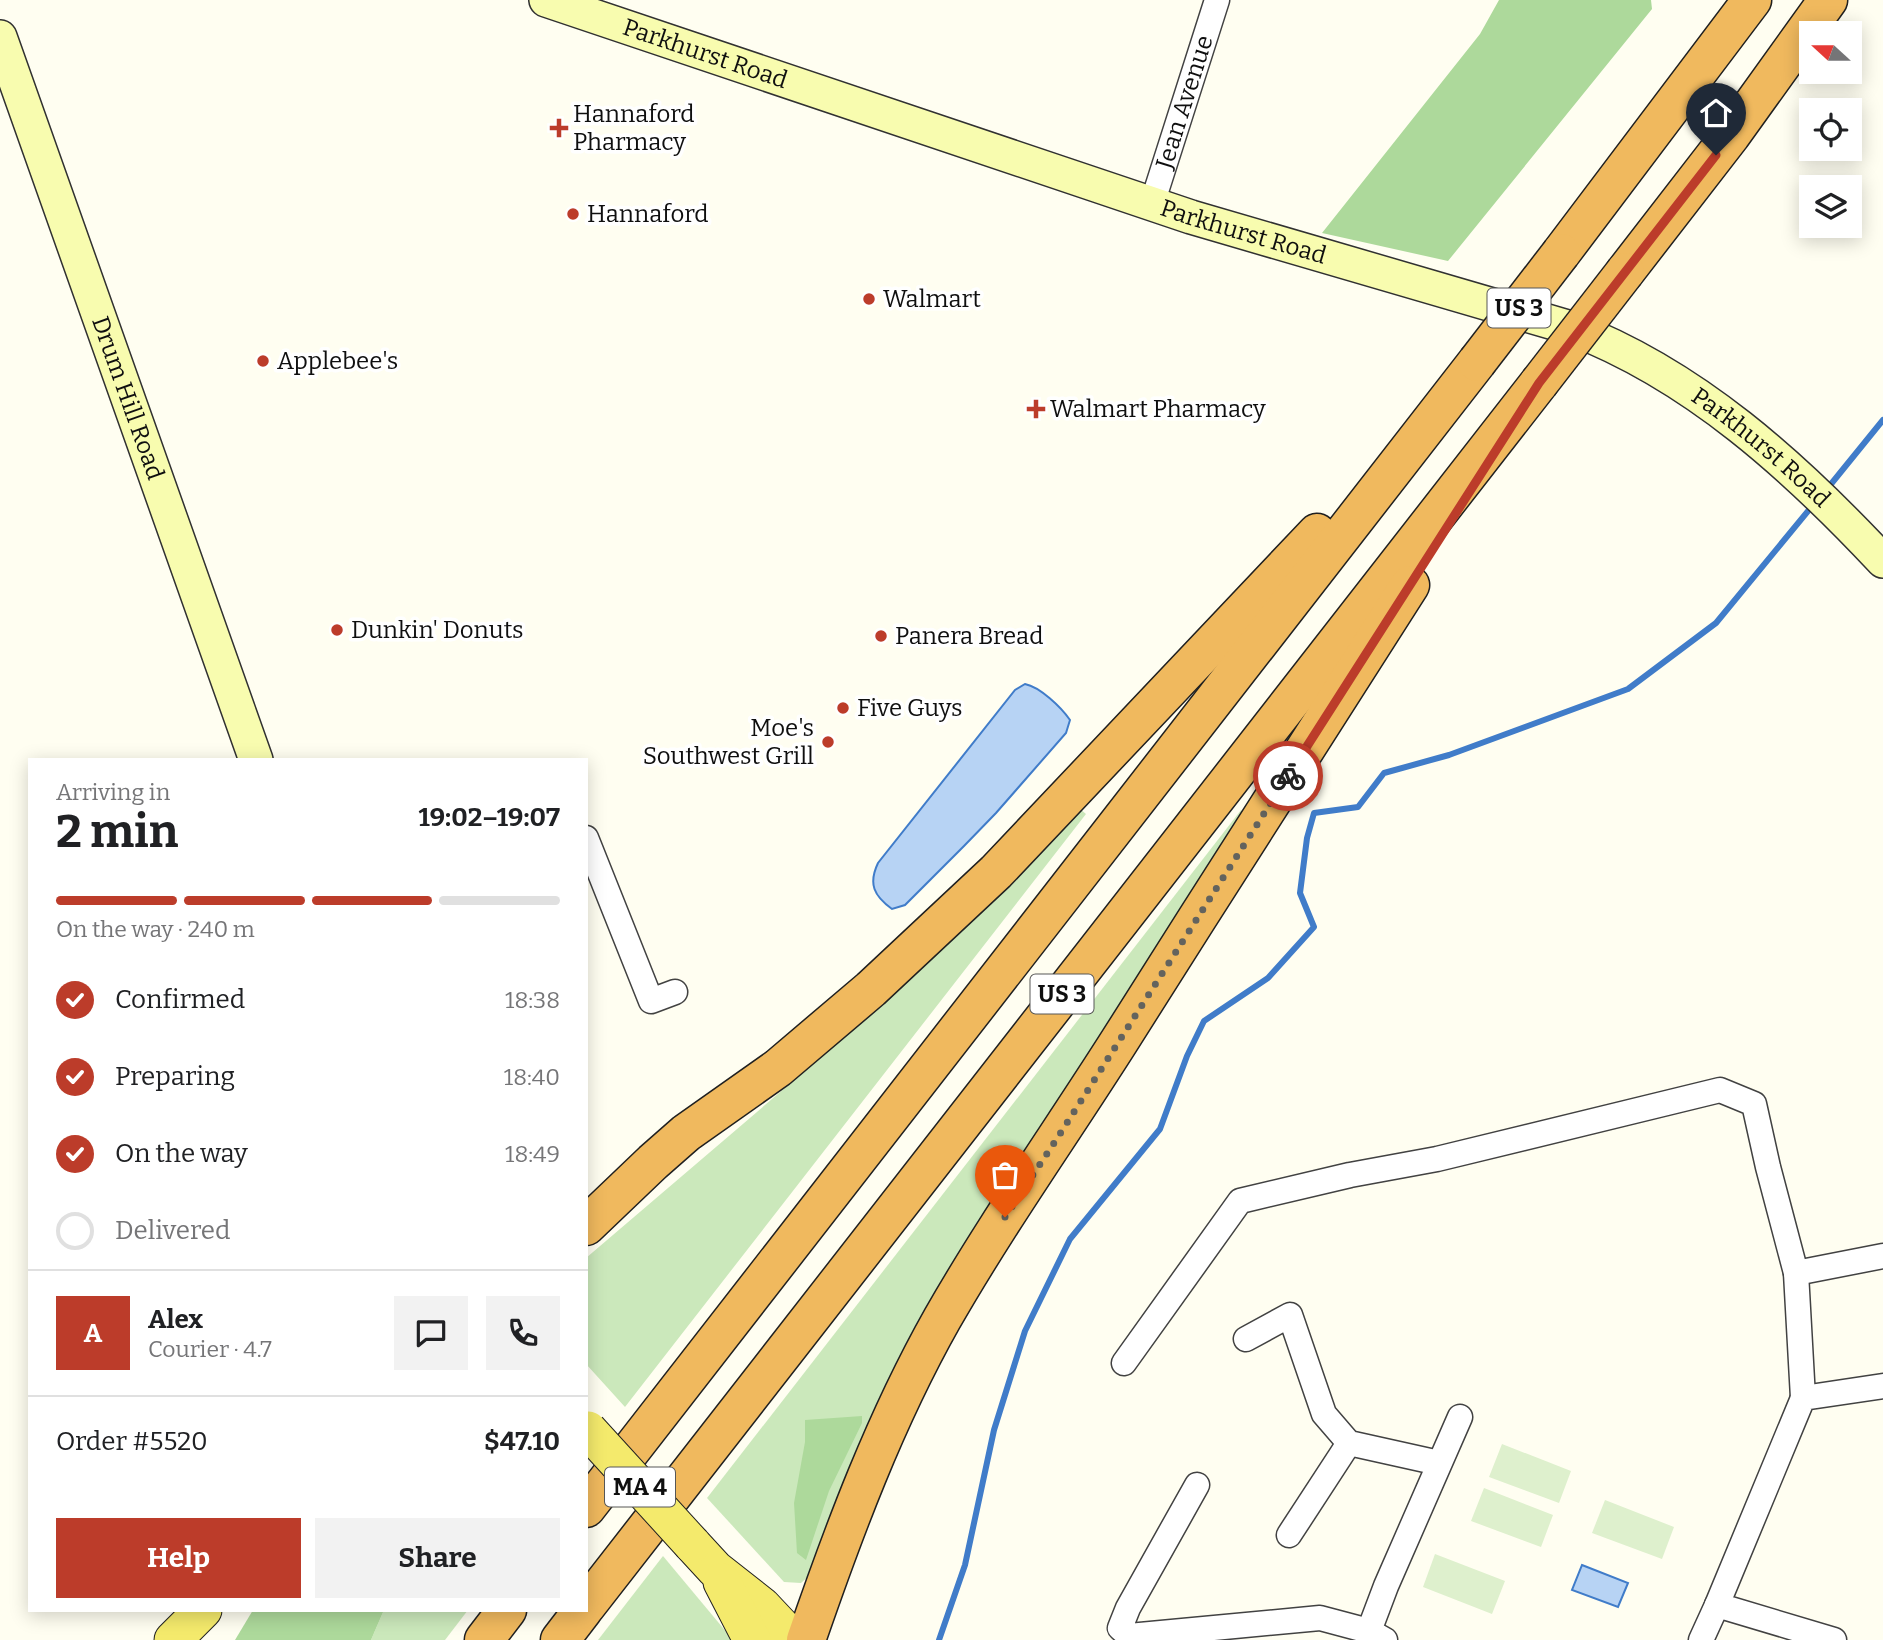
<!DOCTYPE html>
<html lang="en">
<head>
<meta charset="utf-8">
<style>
	:root { --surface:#fff; --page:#f2f2f2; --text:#202124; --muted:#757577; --line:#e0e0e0; --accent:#bc3c2a }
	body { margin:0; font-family:Bitter,serif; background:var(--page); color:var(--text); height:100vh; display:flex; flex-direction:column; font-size:26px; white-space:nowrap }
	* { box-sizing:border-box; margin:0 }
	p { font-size:23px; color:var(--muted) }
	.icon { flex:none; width:38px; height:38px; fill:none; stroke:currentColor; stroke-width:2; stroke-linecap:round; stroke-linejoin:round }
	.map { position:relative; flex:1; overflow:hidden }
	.details { position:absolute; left:28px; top:758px; width:560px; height:854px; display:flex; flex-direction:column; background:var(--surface); border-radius:0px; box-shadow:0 4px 18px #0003 }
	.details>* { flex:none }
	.needle { width:46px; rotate:291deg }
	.controls { position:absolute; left:1799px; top:21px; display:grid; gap:14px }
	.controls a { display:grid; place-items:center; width:63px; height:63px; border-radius:0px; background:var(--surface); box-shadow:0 4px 18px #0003; font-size:35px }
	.pin { position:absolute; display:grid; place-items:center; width:60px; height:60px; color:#fff; margin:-72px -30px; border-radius:50% 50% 50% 0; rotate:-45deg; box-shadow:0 0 7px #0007 }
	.pin .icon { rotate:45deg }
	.courier { position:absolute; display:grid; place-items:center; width:70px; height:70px; margin:-35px; border:5px solid #bc3c2a; border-radius:50%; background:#fff; color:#222; box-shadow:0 2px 9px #0007 }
	.headline em { font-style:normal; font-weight:700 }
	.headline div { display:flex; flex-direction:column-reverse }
	.headline { display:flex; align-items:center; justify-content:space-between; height:119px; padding:0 28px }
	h1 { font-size:46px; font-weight:700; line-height:52px }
	.bar { display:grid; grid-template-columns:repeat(4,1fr); gap:10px 7px; align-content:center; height:84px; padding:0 28px }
	.bar i { height:9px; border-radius:5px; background:var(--line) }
	.bar .active { background:var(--accent) }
	.bar p { grid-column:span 4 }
	.line { display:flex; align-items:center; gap:18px; padding:0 28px; border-top:2px solid var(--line) }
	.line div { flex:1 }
	.round { display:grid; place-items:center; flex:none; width:74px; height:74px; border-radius:0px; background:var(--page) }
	ol { padding:0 28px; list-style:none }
	li { display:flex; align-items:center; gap:21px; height:77px }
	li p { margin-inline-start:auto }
	li .icon { padding:7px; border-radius:50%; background:var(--accent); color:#fff; stroke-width:4 }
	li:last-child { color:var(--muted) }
	li i { width:38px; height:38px; border:4px solid var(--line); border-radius:50% }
	.cta { display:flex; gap:14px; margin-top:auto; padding:14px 28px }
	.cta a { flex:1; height:80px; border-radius:0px; background:var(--accent); color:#fff; font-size:28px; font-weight:700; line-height:80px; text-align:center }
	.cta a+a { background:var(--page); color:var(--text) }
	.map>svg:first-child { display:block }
</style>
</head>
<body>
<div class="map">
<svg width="1883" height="1640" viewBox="0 0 1883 1640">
	<rect width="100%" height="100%" fill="#fffef1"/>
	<g fill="#cbe8bb">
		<path d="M 1079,808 L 1086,814 L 625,1407 L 586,1364 L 586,1258 L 868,1017 Z"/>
		<path d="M 1241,810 L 1245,814 L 810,1575 L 801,1583 L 784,1582 L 707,1498 Z"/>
		<path d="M 663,1556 L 733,1640 L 598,1640 Z"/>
		<path d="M 384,1610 L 468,1610 L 445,1640 L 371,1640 Z"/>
	</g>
	<g fill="#add99b">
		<path d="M 1499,0 L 1651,0 L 1652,9 L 1448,261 L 1322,233 L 1480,34 Z"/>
		<path d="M 862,1416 L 862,1423 L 829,1491 L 806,1560 L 797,1553 L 794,1503 L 805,1442 L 805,1420 Z"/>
		<path d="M 253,1610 L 384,1610 L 371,1640 L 235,1640 Z"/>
	</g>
	<g fill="#def0cd">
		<path d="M 1502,1444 L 1571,1471 L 1559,1503 L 1489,1477 Z"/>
		<path d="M 1484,1488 L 1553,1515 L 1541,1547 L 1471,1521 Z"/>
		<path d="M 1605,1500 L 1674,1527 L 1662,1559 L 1592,1533 Z"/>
		<path d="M 1435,1554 L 1505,1581 L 1492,1614 L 1423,1587 Z"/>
	</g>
	<g fill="#b7d3f4" stroke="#407cc9" stroke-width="2">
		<path d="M 1025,684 C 1040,687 1061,707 1070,720 L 1066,733 L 996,813 L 964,846 L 905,905 L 892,909 C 874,896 868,884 878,863 L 1015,690 Z"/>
		<path d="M 1582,1565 L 1628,1583 L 1618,1607 L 1572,1590 Z"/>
	</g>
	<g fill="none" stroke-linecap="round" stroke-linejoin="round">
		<g stroke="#407cc9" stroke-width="6">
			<path d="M 1827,489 L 1883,420"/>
			<path d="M 939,1640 L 965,1565 L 994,1430 L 1025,1331 L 1070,1239 L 1160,1129 L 1187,1056 L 1204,1021 L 1268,978 L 1314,927 L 1300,893 L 1307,838 L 1314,813 L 1358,807 L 1384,773 L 1449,755 L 1628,689 L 1716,623 L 1813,505"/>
		</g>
		<defs>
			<g id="street">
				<path id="s1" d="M 1152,204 L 1217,0"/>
				<path d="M 586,838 L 651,1001 L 675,992"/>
				<path d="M 1246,1339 L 1290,1315 L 1324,1414 L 1349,1443 L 1439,1463"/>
				<path d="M 1124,1363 L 1240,1201 L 1350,1175 L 1437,1159 L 1720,1090 L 1754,1104 L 1768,1167 L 1796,1273"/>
				<path d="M 1803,1398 L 1796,1273 L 1883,1256"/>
				<path d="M 1197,1485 L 1128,1608 L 1120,1628 L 1129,1636 L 1320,1618 L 1369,1631"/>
				<path d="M 1289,1535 L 1349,1443"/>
				<path d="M 1385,1640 L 1369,1631 L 1386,1586 L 1460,1417"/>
				<path d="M 1701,1640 L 1717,1605"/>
				<path d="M 1834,1640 L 1717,1605 L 1803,1398 L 1883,1386"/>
			</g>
			<g id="secondary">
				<path id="s2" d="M 546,0 L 1191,217 L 1571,328 C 1694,375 1794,466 1883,561"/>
				<path id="s3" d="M 0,37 L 256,760"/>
			</g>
			<g id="primary">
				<path d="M 692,1544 L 715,1569 L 762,1606 L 794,1640"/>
				<path d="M 722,1582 L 752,1640"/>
				<path d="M 173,1640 L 203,1610"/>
			</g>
			<g id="highway">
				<path d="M 1561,253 L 1752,0"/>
				<path d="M 1625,272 L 1731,135 L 1828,0"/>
				<path d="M 586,1226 L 653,1162 L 686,1133 L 778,1068 L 871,989 L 996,872 L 1317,533"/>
				<path d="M 586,1508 L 1477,362"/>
				<path d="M 586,1606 L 1539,383"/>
				<path d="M 484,1640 L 507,1610"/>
				<path d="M 560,1640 L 583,1610"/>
				<path d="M 806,1640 C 844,1530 885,1420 942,1319 C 997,1223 1061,1133 1120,1040 C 1216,888 1313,737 1410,585"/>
			</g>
		</defs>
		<use href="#street" stroke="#424242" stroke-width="27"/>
		<use href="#secondary" stroke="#313131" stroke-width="36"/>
		<use href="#primary" stroke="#202020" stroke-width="39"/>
		<use href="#highway" stroke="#202020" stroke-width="41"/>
		<use href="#street" stroke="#fff" stroke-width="24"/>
		<use href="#secondary" stroke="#f8fcaf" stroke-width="33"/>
		<use href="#primary" stroke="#f4ea6c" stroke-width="37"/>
		<use href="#highway" stroke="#f0b95e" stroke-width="38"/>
		<defs>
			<path id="primary-bridge" d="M 588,1430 L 692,1544"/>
			<g id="highway-bridge">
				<path d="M 1477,362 L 1561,253"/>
				<path d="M 1539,383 L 1625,272"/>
			</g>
		</defs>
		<use href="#primary-bridge" stroke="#202020" stroke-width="39" stroke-linecap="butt"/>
		<use href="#highway-bridge" stroke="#202020" stroke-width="41" stroke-linecap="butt"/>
		<use href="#primary-bridge" stroke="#f4ea6c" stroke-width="37"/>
		<use href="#highway-bridge" stroke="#f0b95e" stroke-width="38"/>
	</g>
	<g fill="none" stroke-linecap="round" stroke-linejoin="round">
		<path stroke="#63635e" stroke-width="7" stroke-dasharray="0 12.6" d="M 1005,1217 L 1056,1140 L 1288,776"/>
		<path stroke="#bc3c2a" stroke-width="9" d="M 1288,776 L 1539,383 L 1716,155"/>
	</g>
	<g fill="#bc3c2a" stroke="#fff" stroke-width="2.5">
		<path d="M555.5 117.5h7v7h7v7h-7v7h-7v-7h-7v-7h7z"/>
		<circle cx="573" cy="214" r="7"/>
		<circle cx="869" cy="299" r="7"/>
		<circle cx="263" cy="361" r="7"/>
		<path d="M1032.5 398.5h7v7h7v7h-7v7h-7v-7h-7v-7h7z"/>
		<circle cx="337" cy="630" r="7"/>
		<circle cx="881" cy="636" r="7"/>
		<circle cx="843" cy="708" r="7"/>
		<circle cx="828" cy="742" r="7"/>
	</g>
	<g text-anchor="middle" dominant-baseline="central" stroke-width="7" stroke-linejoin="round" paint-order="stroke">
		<g fill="#fff" stroke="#575757" stroke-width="2">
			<rect x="1487.5" y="288.5" width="63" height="39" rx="5"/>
			<rect x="1030.5" y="974.5" width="63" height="39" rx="5"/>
			<rect x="605" y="1467.5" width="70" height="39" rx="5"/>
		</g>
		<g font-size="23" font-weight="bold" fill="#0f0f0f">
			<text x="1519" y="308">US 3</text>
			<text x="1062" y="994">US 3</text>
			<text x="640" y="1487">MA 4</text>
		</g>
		<g font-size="24" fill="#0f0f0f" stroke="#fff">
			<text stroke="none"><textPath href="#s2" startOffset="168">Parkhurst Road</textPath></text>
			<text stroke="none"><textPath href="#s1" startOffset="107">Jean Avenue</textPath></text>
			<text stroke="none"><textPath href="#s2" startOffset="735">Parkhurst Road</textPath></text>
			<text stroke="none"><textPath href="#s3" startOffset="383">Drum Hill Road</textPath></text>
			<text stroke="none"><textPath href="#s2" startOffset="1302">Parkhurst Road</textPath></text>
		</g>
		<g font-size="24" fill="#0f0f0f" stroke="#fff" text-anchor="start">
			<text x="573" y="114">Hannaford<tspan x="573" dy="28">Pharmacy</tspan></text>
			<text x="587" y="214">Hannaford</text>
			<text x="883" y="299">Walmart</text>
			<text x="277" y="361">Applebee's</text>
			<text x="1050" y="409">Walmart Pharmacy</text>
			<text x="351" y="630">Dunkin' Donuts</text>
			<text x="895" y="636">Panera Bread</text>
			<text x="857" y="708">Five Guys</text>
			<text x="814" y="728" text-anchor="end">Moe's<tspan x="814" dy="28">Southwest Grill</tspan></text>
		</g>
	</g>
</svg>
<div class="controls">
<a><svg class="needle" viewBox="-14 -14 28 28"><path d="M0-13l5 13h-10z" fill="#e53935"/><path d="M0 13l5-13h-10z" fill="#757577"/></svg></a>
<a><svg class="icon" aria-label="locate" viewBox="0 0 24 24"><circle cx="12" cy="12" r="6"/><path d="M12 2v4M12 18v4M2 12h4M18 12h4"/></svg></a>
<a><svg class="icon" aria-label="layers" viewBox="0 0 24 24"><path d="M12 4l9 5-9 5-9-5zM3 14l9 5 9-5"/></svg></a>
</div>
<div class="pin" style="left:1005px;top:1217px;background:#ea580c"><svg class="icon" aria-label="bag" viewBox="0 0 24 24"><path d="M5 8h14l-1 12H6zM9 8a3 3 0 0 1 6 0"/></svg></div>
<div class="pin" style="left:1716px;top:155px;background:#1f2937"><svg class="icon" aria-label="home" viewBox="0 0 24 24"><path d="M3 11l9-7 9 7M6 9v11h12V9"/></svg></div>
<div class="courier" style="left:1288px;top:776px"><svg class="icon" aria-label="bike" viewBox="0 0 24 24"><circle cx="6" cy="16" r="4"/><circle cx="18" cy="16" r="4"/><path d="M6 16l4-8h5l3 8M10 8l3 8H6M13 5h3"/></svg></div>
<section class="details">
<div class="headline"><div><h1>2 min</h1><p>Arriving in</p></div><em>19:02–19:07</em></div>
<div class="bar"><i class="active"></i><i class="active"></i><i class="active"></i><i></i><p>On the way · 240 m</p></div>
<ol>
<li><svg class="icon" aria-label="check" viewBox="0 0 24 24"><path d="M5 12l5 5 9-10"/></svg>Confirmed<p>18:38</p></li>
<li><svg class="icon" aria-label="check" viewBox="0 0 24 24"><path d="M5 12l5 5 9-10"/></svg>Preparing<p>18:40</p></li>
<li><svg class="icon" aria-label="check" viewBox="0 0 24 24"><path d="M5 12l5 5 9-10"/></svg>On the way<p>18:49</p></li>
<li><i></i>Delivered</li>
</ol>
<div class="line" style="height:126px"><b class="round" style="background:var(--accent);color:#fff">A</b><div><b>Alex</b><p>Courier · 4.7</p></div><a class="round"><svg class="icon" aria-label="chat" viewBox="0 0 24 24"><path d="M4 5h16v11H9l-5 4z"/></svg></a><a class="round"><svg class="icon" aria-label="phone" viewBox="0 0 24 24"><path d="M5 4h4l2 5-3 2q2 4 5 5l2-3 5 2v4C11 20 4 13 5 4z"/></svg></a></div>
<div class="line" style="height:91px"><div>Order #5520</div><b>$47.10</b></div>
<div class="cta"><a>Help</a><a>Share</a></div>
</section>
</div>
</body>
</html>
